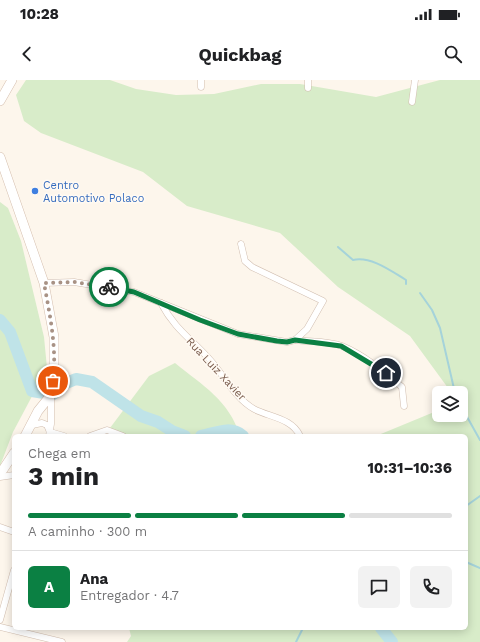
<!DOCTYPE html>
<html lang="pt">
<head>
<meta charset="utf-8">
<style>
	:root { --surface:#fff; --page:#f2f2f2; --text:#202124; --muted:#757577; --line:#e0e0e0; --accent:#0b8043 }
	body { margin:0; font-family:"Work Sans",sans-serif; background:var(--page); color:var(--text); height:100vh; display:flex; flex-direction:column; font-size:15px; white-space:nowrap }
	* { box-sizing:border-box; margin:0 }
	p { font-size:13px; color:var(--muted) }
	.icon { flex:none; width:22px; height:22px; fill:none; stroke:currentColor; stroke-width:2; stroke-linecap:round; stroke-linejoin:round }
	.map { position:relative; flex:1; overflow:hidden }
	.drawer { position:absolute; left:12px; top:354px; width:456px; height:196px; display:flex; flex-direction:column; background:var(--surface); border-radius:6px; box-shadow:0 2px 10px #0003 }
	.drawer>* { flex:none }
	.tools { position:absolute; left:432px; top:306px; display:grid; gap:8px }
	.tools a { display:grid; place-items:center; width:36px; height:36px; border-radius:6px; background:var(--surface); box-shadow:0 2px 10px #0003; font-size:20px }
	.pin { position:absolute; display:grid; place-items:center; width:34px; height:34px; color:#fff; margin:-17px; border:2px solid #fff; border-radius:50%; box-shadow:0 1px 4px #0007 }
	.courier { position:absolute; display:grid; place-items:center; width:40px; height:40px; margin:-20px; border:3px solid #0b8043; border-radius:50%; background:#fff; color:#222; box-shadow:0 1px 5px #0007 }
	.head em { font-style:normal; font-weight:700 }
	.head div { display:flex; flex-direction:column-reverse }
	.head { display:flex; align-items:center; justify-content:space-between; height:68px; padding:0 16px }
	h1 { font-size:26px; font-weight:700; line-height:30px }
	.bar { display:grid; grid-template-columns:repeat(4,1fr); gap:6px 4px; align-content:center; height:48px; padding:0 16px }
	.bar i { height:5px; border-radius:3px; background:var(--line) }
	.bar .on { background:var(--accent) }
	.bar p { grid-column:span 4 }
	.line { display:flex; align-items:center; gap:10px; padding:0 16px; border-top:1px solid var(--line) }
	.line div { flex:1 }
	.round { display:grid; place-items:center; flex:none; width:42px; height:42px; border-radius:6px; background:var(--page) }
	.status { display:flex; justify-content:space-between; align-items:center; height:28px; padding:0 20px; background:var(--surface); direction:ltr }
	.status svg { height:11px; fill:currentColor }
	header { display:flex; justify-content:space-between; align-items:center; height:52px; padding:0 16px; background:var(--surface); font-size:18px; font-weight:700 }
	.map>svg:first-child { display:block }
</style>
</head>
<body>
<div class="status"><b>10:28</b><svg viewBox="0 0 49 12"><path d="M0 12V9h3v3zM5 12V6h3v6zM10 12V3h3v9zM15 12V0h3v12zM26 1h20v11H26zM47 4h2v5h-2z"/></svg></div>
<header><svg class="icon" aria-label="back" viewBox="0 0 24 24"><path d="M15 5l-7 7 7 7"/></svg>Quickbag<svg class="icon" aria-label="search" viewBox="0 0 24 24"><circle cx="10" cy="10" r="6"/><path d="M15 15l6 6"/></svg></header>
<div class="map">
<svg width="480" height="562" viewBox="0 0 480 562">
	<rect width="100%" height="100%" fill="#fdf6ec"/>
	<g fill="#d8ecc9">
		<path d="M 26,0 L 110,0 L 136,9 L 176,15 L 214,14 L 261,4 L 300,4 L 376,17 L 440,0 L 480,0 L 480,562 L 127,562 L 131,556 L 129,548 L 466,548 L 466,356 L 376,356 L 439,330 L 439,335 L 461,335 L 461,313 L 447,313 L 448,308 L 410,256 L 338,207 L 280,153 L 187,126 L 143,92 L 41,53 L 24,41 L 16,15 Z"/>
		<path d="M 0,122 L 8,128 L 21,161 L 44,257 L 47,288 L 13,352 L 0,386 Z"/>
		<path d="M 175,283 C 203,306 229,320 240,356 L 108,356 L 110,348 L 149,296 Z"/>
	</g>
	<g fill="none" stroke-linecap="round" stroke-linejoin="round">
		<g stroke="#a5d3da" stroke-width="2">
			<path d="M 338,167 L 353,180 C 371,176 391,191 406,200 L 406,204"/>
			<path d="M 420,213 L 432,230 L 440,248 L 455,313"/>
			<path d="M 461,326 L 480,360"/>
			<path d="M 466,426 L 480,416"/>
			<path d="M 466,482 L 480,488"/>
			<path d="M 296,562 L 303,548"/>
		</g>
		<g stroke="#bfe3e8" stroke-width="12">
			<path d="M 0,240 L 10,252 L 32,311 L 44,313"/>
			<path d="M 53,314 L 64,304 L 76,299 L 92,302 L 141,336 L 158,342 L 172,351 L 185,356"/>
			<path d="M 201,356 C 216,353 230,345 243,356"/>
			<path d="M 381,548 L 392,562"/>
		</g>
		<defs>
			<g id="street">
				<path d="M 201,7 L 201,0"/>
				<path d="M 308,8 L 308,0"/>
				<path d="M 412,22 L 415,0"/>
				<path d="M 44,203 L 74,202 L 134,212 L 238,254 L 287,262 L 295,260 L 307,249 L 323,221 L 252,187 L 245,181 L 241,164"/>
				<path d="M 161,223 C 176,251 192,259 211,281 C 224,296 236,319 254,329 C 269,337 292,338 300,356"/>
				<path d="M 295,260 C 310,262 328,261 342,266 C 364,275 384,292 402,307 L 404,326"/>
				<path d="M 32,345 L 42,343 L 47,345 L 50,352 L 64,356"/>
				<path d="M 49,356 L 51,344 L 51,315"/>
				<path d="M 90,356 L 107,350 L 123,356"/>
				<path d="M 0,397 L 14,395"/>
				<path d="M 0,447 L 14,452"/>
				<path d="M 0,540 L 14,490"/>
				<path d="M 0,547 L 62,562"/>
			</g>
			<g id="secondary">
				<path d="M 0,21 L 12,0"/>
				<path d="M 0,77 L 44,203 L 54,257 L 54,288 L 51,315 L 38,331 L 25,356"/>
				<path d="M 0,394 L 14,373"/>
			</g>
		</defs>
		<use href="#street" stroke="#d1beb0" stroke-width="7"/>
		<use href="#secondary" stroke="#d6c0b0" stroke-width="10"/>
		<use href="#street" stroke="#fff" stroke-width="6"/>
		<use href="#secondary" stroke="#fff" stroke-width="9"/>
	</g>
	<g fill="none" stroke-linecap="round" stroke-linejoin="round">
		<path stroke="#a89285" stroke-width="4" stroke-dasharray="0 7.2" d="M 53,301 C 57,268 50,236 44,203 L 74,202 L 109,207"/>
		<path stroke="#0b8043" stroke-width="5" d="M 109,207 L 134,212 L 200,240 L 238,254 L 277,261 L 287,262 L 295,260 L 341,266 L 386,293"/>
	</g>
	<circle fill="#3f7fe0" stroke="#fffaf3" stroke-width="1.5" cx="35" cy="111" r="4"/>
	<g text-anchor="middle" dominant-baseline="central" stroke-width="3" stroke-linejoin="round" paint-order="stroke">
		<g font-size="11" fill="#366cbe" stroke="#fffaf3" text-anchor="start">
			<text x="43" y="105">Centro<tspan x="43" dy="13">Automotivo Polaco</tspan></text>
		</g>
		<g font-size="11" fill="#7a5c4d" stroke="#fffaf3">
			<text transform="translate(216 289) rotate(47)">Rua Luiz Xavier</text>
		</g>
	</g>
</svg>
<div class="tools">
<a><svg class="icon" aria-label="layers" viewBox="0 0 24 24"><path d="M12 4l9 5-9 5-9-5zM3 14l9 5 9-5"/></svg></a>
</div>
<div class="pin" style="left:53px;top:301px;background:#ea580c"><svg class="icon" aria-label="bag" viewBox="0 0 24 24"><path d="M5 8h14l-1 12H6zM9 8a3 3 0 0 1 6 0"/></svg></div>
<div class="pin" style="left:386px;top:293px;background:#1f2937"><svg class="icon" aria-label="home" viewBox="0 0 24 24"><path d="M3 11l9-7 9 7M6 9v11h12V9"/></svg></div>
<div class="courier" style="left:109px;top:207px"><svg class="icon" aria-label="bike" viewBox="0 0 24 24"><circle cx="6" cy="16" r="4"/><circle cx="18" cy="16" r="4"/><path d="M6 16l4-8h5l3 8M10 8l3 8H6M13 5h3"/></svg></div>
<section class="drawer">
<div class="head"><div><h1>3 min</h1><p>Chega em</p></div><em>10:31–10:36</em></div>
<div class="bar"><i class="on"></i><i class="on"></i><i class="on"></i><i></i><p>A caminho · 300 m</p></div>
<div class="line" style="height:72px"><b class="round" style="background:var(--accent);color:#fff">A</b><div><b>Ana</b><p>Entregador · 4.7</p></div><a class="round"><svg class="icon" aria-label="chat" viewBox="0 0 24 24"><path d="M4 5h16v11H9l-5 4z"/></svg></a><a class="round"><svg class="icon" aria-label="phone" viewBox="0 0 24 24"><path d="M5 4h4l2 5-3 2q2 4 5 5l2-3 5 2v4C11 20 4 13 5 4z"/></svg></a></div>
</section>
</div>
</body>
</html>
